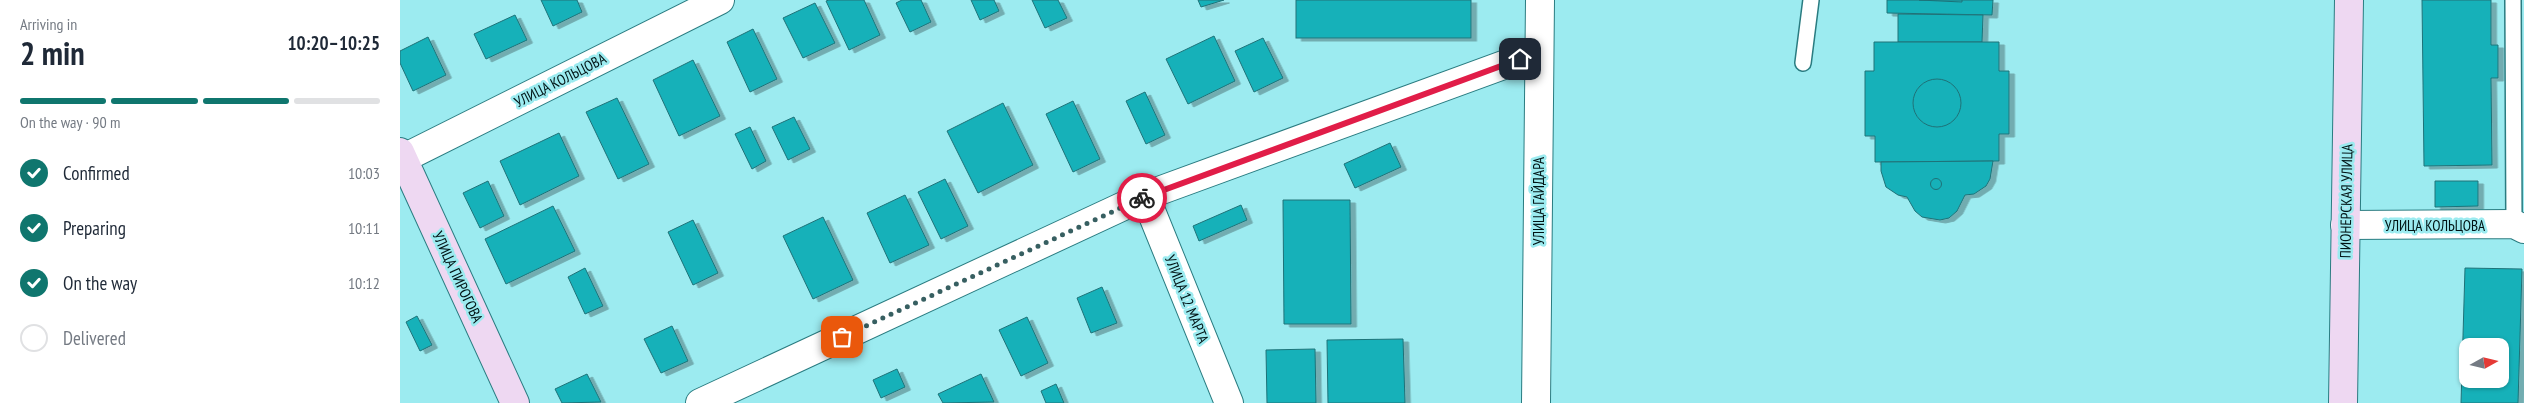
<!DOCTYPE html>
<html lang="en">
<head>
<meta charset="utf-8">
<style>
	:root { --surface:#fff; --page:#f2f2f3; --text:#1f2937; --muted:#747a83; --line:#e0e1e3; --accent:#0f766e }
	body { margin:0; font-family:"PT Sans Narrow",sans-serif; background:var(--page); color:var(--text); height:100vh; display:flex; flex-direction:column; font-size:19px; white-space:nowrap }
	* { box-sizing:border-box; margin:0 }
	p { font-size:16px; color:var(--muted) }
	.icon { flex:none; width:28px; height:28px; fill:none; stroke:currentColor; stroke-width:2; stroke-linecap:round; stroke-linejoin:round }
	.map { position:relative; flex:1; overflow:hidden }
	.side { display:flex; flex-direction:column; background:var(--surface); width:400px }
	.side>* { flex:none }
	.needle { width:32px; rotate:82deg }
	.fabs { position:absolute; left:2059px; top:338px; display:grid; gap:10px }
	.fabs a { display:grid; place-items:center; width:50px; height:50px; border-radius:10px; background:var(--surface); box-shadow:0 1px 4px #0004; font-size:25px }
	.pin { position:absolute; display:grid; place-items:center; width:42px; height:42px; color:#fff; margin:-21px; border-radius:10px; box-shadow:0 2px 8px #0006 }
	.courier { position:absolute; display:grid; place-items:center; width:50px; height:50px; margin:-25px; border:4px solid #e11d48; border-radius:50%; background:#fff; color:#222; box-shadow:0 1px 6px #0007 }
	.summary em { font-style:normal; font-weight:800 }
	.summary div { display:flex; flex-direction:column-reverse }
	.summary { display:flex; align-items:center; justify-content:space-between; height:85px; padding:0 20px }
	h1 { font-size:32px; font-weight:800; line-height:38px }
	.bar { display:grid; grid-template-columns:repeat(4,1fr); gap:8px 5px; align-content:center; height:60px; padding:0 20px }
	.bar i { height:6px; border-radius:4px; background:var(--line) }
	.bar .current { background:var(--accent) }
	.bar p { grid-column:span 4 }
	ol { padding:0 20px; list-style:none }
	li { display:flex; align-items:center; gap:15px; height:55px }
	li p { margin-inline-start:auto }
	li .icon { padding:5px; border-radius:50%; background:var(--accent); color:#fff; stroke-width:4 }
	li:last-child { color:var(--muted) }
	li i { width:28px; height:28px; border:2px solid var(--line); border-radius:50% }
	main { display:flex; flex:1; min-height:0 }
	.map>svg:first-child { display:block }
</style>
</head>
<body>
<main>
<section class="side">
<div class="summary"><div><h1>2 min</h1><p>Arriving in</p></div><em>10:20–10:25</em></div>
<div class="bar"><i class="current"></i><i class="current"></i><i class="current"></i><i></i><p>On the way · 90 m</p></div>
<ol>
<li><svg class="icon" aria-label="check" viewBox="0 0 24 24"><path d="M5 12l5 5 9-10"/></svg>Confirmed<p>10:03</p></li>
<li><svg class="icon" aria-label="check" viewBox="0 0 24 24"><path d="M5 12l5 5 9-10"/></svg>Preparing<p>10:11</p></li>
<li><svg class="icon" aria-label="check" viewBox="0 0 24 24"><path d="M5 12l5 5 9-10"/></svg>On the way<p>10:12</p></li>
<li><i></i>Delivered</li>
</ol>
</section>
<div class="map">
<svg width="2124" height="403" viewBox="0 0 2124 403">
	<defs>
		<filter id="shadow"><feDropShadow dx="5.5" dy="3" stdDeviation="0" flood-color="#0004"/></filter>
	</defs>
	<rect width="100%" height="100%" fill="#9cebf0"/>
	<g fill="#18b1b9" stroke="#1e7278" fill-rule="evenodd" filter="url(#shadow)">
		<path d="M 141,0 L 177,0 L 182,12 L 153,26 Z"/>
		<path d="M 429,0 L 464,0 L 480,35 L 449,50 L 426,1 Z"/>
		<path d="M 502,0 L 521,0 L 531,22 L 510,32 L 496,3 Z"/>
		<path d="M 571,0 L 594,0 L 599,11 L 580,20 Z"/>
		<path d="M 632,0 L 658,0 L 667,18 L 645,28 Z"/>
		<path d="M 798,0 L 824,0 L 801,7 Z"/>
		<rect x="896" y="0" width="175" height="38"/>
		<path d="M 1487,0 L 1593,0 L 1592,15 L 1487,13 Z"/>
		<path d="M 1519,0 L 1562,0 L 1562,2 Z"/>
		<path d="M 2022,0 L 2091,0 L 2091,45 L 2098,45 L 2098,78 L 2091,78 L 2092,165 L 2024,166 Z"/>
		<path d="M 415,3 L 435,43 L 403,58 L 383,18 Z"/>
		<path d="M 1498,14 L 1583,15 L 1582,42 L 1498,42 Z"/>
		<path d="M 115,15 L 127,40 L 86,59 L 74,34 Z"/>
		<path d="M 353,29 L 377,79 L 350,92 L 327,42 Z"/>
		<path d="M 814,36 L 835,81 L 788,104 L 766,59 Z"/>
		<path d="M 28,37 L 46,75 L 13,91 L 0,63 L 0,51 Z"/>
		<path d="M 863,38 L 883,78 L 854,92 L 835,51 Z"/>
		<path d="M 1474,42 L 1599,42 L 1599,71 L 1609,71 L 1609,134 L 1599,134 L 1599,161 L 1475,162 L 1475,136 L 1465,136 L 1465,71 L 1474,71 Z"/>
		<path d="M 293,60 L 320,116 L 279,136 L 253,80 Z"/>
		<circle cx="1537" cy="103" r="24"/>
		<path d="M 745,92 L 765,135 L 746,144 L 726,101 Z"/>
		<path d="M 217,98 L 249,164 L 218,179 L 186,112 Z"/>
		<path d="M 673,101 L 700,159 L 673,172 L 646,114 Z"/>
		<path d="M 603,103 L 633,165 L 578,193 L 547,131 Z"/>
		<path d="M 394,117 L 410,149 L 388,160 L 372,127 Z"/>
		<path d="M 350,127 L 366,161 L 352,169 L 335,134 Z"/>
		<path d="M 159,133 L 179,176 L 120,205 L 100,161 Z"/>
		<path d="M 990,143 L 1001,167 L 955,188 L 944,164 Z"/>
		<path d="M 1593,161 L 1590,179 L 1586,186 L 1574,194 L 1565,195 L 1557,211 L 1549,218 L 1540,220 L 1522,217 L 1515,211 L 1507,197 L 1498,195 L 1486,187 L 1481,171 L 1481,162 Z"/>
		<circle cx="1536" cy="184" r="5.5"/>
		<path d="M 545,179 L 568,226 L 541,239 L 518,192 Z"/>
		<path d="M 88,181 L 104,216 L 80,228 L 63,193 Z"/>
		<path d="M 2035,181 L 2078,181 L 2078,206 L 2035,207 Z"/>
		<path d="M 505,195 L 529,245 L 490,263 L 467,213 Z"/>
		<path d="M 883,200 L 950,200 L 951,324 L 884,324 Z"/>
		<path d="M 841,205 L 847,220 L 799,241 L 793,226 Z"/>
		<path d="M 153,206 L 175,251 L 106,284 L 85,239 Z"/>
		<path d="M 423,217 L 453,280 L 413,299 L 383,236 Z"/>
		<path d="M 293,220 L 318,273 L 293,285 L 268,232 Z"/>
		<path d="M 185,268 L 203,306 L 185,314 L 168,277 Z"/>
		<path d="M 2065,268 L 2122,269 L 2118,403 L 2061,403 ZM 2068,346 L 2100,346 L 2100,379 L 2068,379 Z"/>
		<path d="M 702,287 L 717,323 L 691,333 L 677,298 Z"/>
		<path d="M 17,316 L 32,345 L 20,351 L 6,322 Z"/>
		<path d="M 627,317 L 648,363 L 621,376 L 599,330 Z"/>
		<path d="M 272,326 L 288,361 L 261,373 L 244,339 Z"/>
		<path d="M 1003,339 L 1005,403 L 928,403 L 927,340 Z"/>
		<path d="M 915,349 L 916,403 L 867,403 L 866,350 Z"/>
		<path d="M 497,369 L 505,387 L 481,398 L 473,380 Z"/>
		<path d="M 187,374 L 201,402 L 162,403 L 155,389 Z"/>
		<path d="M 581,374 L 594,402 L 543,403 L 538,394 Z"/>
		<path d="M 656,384 L 664,403 L 646,403 L 641,391 Z"/>
	</g>
	<g fill="none" stroke-linecap="round" stroke-linejoin="round">
		<defs>
			<g id="lane">
				<path d="M 2113,0 L 2114,224"/>
				<path d="M 1403,63 L 1411,0"/>
			</g>
			<g id="street">
				<path d="M 0,160 L 320,0"/>
				<path d="M 745,196 L 829,403"/>
				<path d="M 1945,225 L 2114,224 L 2124,229"/>
				<path d="M 300,403 L 745,196 L 1139,52"/>
				<path d="M 1136,403 L 1140,0"/>
			</g>
			<g id="secondary">
				<path d="M 0,152 L 115,403"/>
				<path d="M 1943,403 L 1949,0"/>
			</g>
		</defs>
		<use href="#lane" stroke="#2a7c81" stroke-width="18"/>
		<use href="#street" stroke="#2a7c81" stroke-width="30"/>
		<use href="#secondary" stroke="#2a7c81" stroke-width="30"/>
		<use href="#lane" stroke="#fff" stroke-width="15"/>
		<use href="#street" stroke="#fff" stroke-width="28"/>
		<use href="#secondary" stroke="#eed8f2" stroke-width="28"/>
	</g>
	<g fill="none" stroke-linecap="round" stroke-linejoin="round">
		<path stroke="#375f61" stroke-width="5" stroke-dasharray="0 9" d="M 442,337 L 742,198"/>
		<path stroke="#e11d48" stroke-width="6" d="M 742,198 L 1120,59"/>
	</g>
	<g text-anchor="middle" dominant-baseline="central" stroke-width="5" stroke-linejoin="round" paint-order="stroke">
		<g font-size="15" fill="#001314" stroke="#9cebf0">
			<text transform="translate(160 80) rotate(-27)">УЛИЦА КОЛЬЦОВА</text>
			<text transform="translate(1138 201) rotate(-90)">УЛИЦА ГАЙДАРА</text>
			<text transform="translate(1946 201) rotate(-89)">ПИОНЕРСКАЯ УЛИЦА</text>
			<text x="2035" y="225">УЛИЦА КОЛЬЦОВА</text>
			<text transform="translate(58 277) rotate(65)">УЛИЦА ПИРОГОВА</text>
			<text transform="translate(787 299) rotate(68)">УЛИЦА 12 МАРТА</text>
		</g>
	</g>
</svg>
<div class="fabs">
<a><svg class="needle" viewBox="-14 -14 28 28"><path d="M0-13l5 13h-10z" fill="#e53935"/><path d="M0 13l5-13h-10z" fill="#747a83"/></svg></a>
</div>
<div class="pin" style="left:442px;top:337px;background:#ea580c"><svg class="icon" aria-label="bag" viewBox="0 0 24 24"><path d="M5 8h14l-1 12H6zM9 8a3 3 0 0 1 6 0"/></svg></div>
<div class="pin" style="left:1120px;top:59px;background:#1f2937"><svg class="icon" aria-label="home" viewBox="0 0 24 24"><path d="M3 11l9-7 9 7M6 9v11h12V9"/></svg></div>
<div class="courier" style="left:742px;top:198px"><svg class="icon" aria-label="bike" viewBox="0 0 24 24"><circle cx="6" cy="16" r="4"/><circle cx="18" cy="16" r="4"/><path d="M6 16l4-8h5l3 8M10 8l3 8H6M13 5h3"/></svg></div>
</div>
</main>
</body>
</html>
